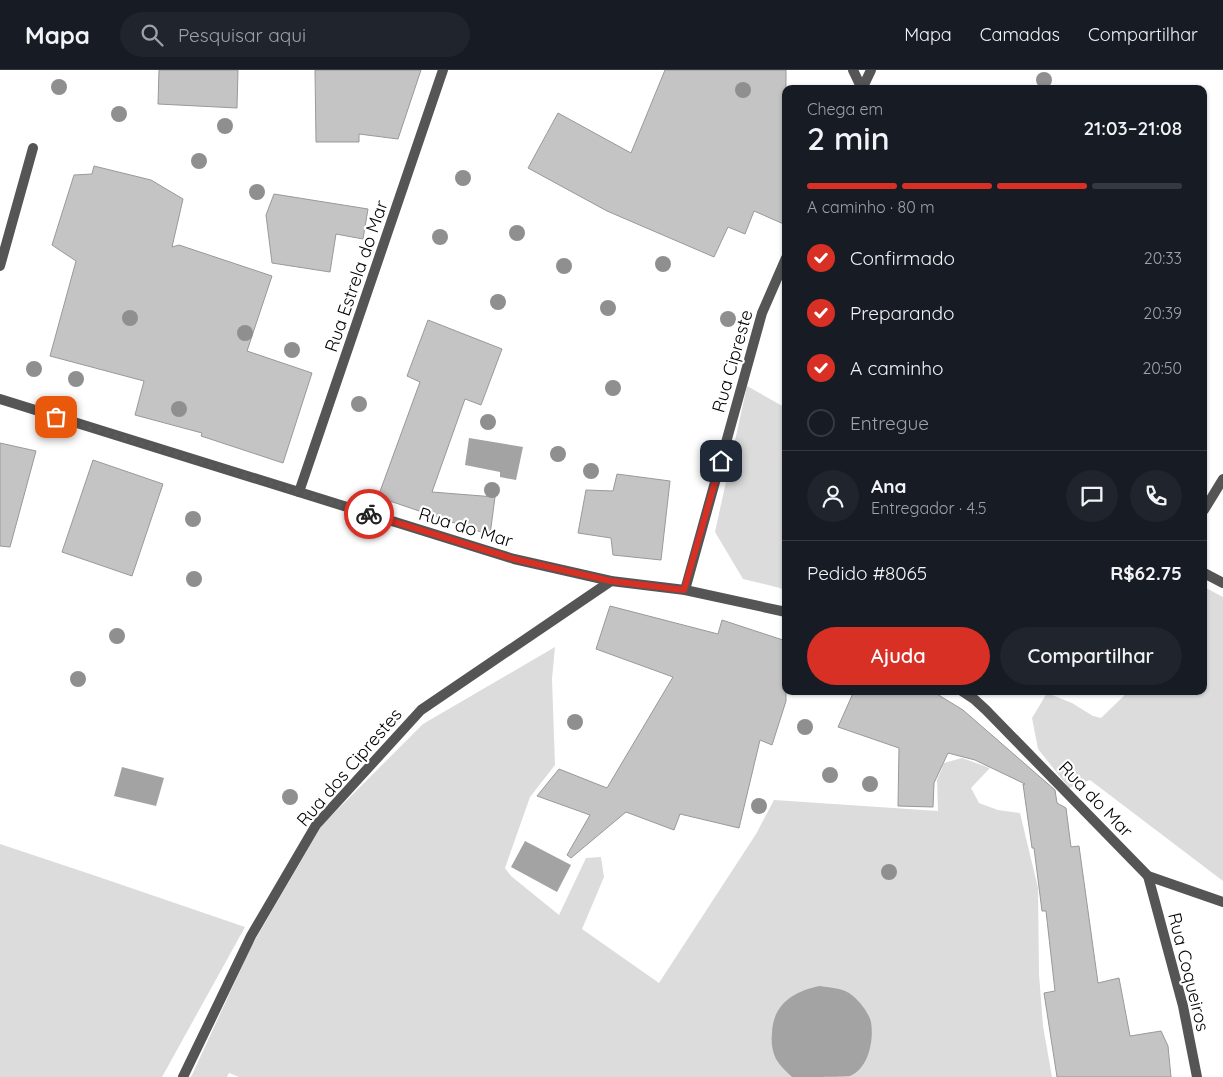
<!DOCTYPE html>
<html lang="pt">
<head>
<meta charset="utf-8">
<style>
	:root { --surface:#171b24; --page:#20242c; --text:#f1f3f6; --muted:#9ea1a6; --line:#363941; --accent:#d93025 }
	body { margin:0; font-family:Quicksand,sans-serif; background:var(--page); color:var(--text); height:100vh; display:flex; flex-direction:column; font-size:19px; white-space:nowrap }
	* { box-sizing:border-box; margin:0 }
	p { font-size:16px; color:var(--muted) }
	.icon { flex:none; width:28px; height:28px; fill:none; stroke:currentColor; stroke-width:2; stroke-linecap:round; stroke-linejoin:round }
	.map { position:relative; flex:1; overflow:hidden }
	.side { position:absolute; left:782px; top:15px; width:425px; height:610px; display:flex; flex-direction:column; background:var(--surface); border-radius:10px; box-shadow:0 1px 4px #0004 }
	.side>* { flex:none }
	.pin { position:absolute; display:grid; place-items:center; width:42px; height:42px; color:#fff; margin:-21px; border-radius:10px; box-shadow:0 2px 8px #0006 }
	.courier { position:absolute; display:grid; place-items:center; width:50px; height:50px; margin:-25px; border:4px solid #d93025; border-radius:50%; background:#fff; color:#222; box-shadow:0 1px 6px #0007 }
	.overview em { font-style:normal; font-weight:600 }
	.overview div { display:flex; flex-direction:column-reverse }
	.overview { display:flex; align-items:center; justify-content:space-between; height:85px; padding:0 25px }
	h1 { font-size:32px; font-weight:600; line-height:38px }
	.bar { display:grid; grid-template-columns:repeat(4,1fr); gap:8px 5px; align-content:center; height:60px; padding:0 25px }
	.bar i { height:6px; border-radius:4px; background:var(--line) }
	.bar .current { background:var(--accent) }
	.bar p { grid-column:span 4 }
	.line { display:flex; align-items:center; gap:12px; padding:0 25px; border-top:1px solid var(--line) }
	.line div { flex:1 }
	.round { display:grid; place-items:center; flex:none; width:52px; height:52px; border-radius:26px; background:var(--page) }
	ol { padding:0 25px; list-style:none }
	li { display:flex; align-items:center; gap:15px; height:55px }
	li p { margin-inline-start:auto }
	li .icon { padding:5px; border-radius:50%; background:var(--accent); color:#fff; stroke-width:4 }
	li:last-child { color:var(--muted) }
	li i { width:28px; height:28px; border:2px solid var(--line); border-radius:50% }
	.primary-button { display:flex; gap:10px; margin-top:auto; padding:10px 25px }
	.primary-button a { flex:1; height:58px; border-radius:30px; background:var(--accent); color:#fff; font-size:20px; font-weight:600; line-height:58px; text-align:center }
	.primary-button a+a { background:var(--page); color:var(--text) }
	header { display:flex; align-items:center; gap:30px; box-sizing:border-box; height:70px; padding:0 25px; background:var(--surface); border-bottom:1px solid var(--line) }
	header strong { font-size:24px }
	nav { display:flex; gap:28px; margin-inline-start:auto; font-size:18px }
	.search { width:350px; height:45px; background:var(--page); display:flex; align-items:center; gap:12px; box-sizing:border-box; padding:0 18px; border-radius:28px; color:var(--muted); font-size:19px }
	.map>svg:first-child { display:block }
</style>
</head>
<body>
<header>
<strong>Mapa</strong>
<div class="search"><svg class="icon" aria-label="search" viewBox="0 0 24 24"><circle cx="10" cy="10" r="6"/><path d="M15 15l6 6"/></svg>Pesquisar aqui</div>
<nav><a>Mapa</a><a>Camadas</a><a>Compartilhar</a></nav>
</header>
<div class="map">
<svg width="1223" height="1007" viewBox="0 0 1223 1007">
	<rect width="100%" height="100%" fill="#fff"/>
	<g fill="#dcdcdc">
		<path d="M 747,316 L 786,338 L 786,521 L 780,518 L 743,509 L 715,462 Z"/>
		<path d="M 1204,517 L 1223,527 L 1223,811 L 1090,710 L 1069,718 L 1038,679 L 1032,648 L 1047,623 L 1072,633 L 1093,646 L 1101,648 L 1129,621 L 1204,621 Z"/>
		<path d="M 555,577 L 552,609 L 555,695 L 530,727 L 505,798 L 511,806 L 559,845 L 586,788 L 601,787 L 604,807 L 582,859 L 659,913 L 756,764 L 774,730 L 938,741 L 937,710 L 944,693 L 962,688 L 990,698 L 971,718 L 979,733 L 998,740 L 1020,743 L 1038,818 L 1039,904 L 1043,956 L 1052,1007 L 239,1007 L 229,1003 L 227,1007 L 191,1007 L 251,877 L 322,755 L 423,654 Z"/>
		<path d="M 0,774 L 93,805 L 245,857 L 162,1007 L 0,1007 Z"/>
	</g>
	<g fill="#a3a3a3">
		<path d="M 469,368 L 523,377 L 516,410 L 500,407 L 500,402 L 465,395 Z"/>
		<path d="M 122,697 L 164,708 L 156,736 L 114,726 Z"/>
		<path d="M 525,771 L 571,795 L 557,822 L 511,797 Z"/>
		<path d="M 820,916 C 832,918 844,918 853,926 C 860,932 869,943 871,952 C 874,970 869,998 850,1006 C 843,1007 802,1007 792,1007 C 787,1002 780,996 776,989 C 772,981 771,972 772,963 C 773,934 794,921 820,916 Z"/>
	</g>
	<g fill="#c4c4c4" stroke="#999">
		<path d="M 159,0 L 238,0 L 237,38 L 158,34 Z"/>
		<path d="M 315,0 L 421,0 L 398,69 L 359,64 L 359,72 L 316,72 Z"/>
		<path d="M 665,0 L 786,0 L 786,155 L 754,141 L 745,164 L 728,157 L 714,187 L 607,141 L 528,98 L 558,43 L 631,83 Z"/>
		<path d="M 94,96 L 151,110 L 183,129 L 172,177 L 179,175 L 272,206 L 247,281 L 312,303 L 283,393 L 201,366 L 202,363 L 135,345 L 144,311 L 50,286 L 76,191 L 52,175 L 74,105 L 92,104 Z"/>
		<path d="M 274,124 L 368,139 L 363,169 L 336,164 L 330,202 L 272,193 L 266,145 Z"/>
		<path d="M 428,250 L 502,279 L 481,335 L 465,329 L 432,422 L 495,427 L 490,465 L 378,427 L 420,312 L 407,306 Z"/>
		<path d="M 0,373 L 36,381 L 10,477 L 0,476 Z"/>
		<path d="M 93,390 L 163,414 L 132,506 L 62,482 Z"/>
		<path d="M 617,404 L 670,411 L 661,490 L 613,485 L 611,468 L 578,463 L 586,420 L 613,421 Z"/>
		<path d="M 610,536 L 718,564 L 722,550 L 786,571 L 786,631 L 772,675 L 760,670 L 739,758 L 680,744 L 674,760 L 626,742 L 571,788 L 567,785 L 590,745 L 537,726 L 559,699 L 607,718 L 673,607 L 596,579 Z"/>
		<path d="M 854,621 L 932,621 L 963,640 L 1055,720 L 1057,733 L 1066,738 L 1071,777 L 1079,776 L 1098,913 L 1119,908 L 1130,966 L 1161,961 L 1168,976 L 1171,1007 L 1057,1007 L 1044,923 L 1055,921 L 1046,841 L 1042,841 L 1034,778 L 1032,778 L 1023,714 L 1025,714 L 975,690 L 948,683 L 934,713 L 933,737 L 898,736 L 899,678 L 838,657 Z"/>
	</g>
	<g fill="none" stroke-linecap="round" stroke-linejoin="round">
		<g stroke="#555" stroke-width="10">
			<path d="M 853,0 L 862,19"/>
			<path d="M 862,19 L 871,0"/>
			<path d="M 0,196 L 33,78"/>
			<path d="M 0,329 L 514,489 L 611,511 L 685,520 L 786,542"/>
			<path d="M 299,422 L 443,0"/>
			<path d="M 1204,440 L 1223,409"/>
			<path d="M 1204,503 L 1223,513"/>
			<path d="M 685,520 L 762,243 L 786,188"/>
			<path d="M 962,621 L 974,629 L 986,640 L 1148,806 L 1223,832"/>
			<path d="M 1148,806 L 1183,936 L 1197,1007"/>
			<path d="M 183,1007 L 251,866 L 316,755 L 421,640 L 611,511"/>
		</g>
	</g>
	<g fill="#8f8f8f">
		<circle cx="1044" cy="10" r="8"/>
		<circle cx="59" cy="17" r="8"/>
		<circle cx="743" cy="20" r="8"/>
		<circle cx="119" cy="44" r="8"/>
		<circle cx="225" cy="56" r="8"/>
		<circle cx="199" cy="91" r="8"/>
		<circle cx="463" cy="108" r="8"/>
		<circle cx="257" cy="122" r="8"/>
		<circle cx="517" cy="163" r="8"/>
		<circle cx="440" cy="167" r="8"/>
		<circle cx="663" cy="194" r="8"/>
		<circle cx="564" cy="196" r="8"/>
		<circle cx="498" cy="232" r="8"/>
		<circle cx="608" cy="238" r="8"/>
		<circle cx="130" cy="248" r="8"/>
		<circle cx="728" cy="249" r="8"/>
		<circle cx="245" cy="263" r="8"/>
		<circle cx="292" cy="280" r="8"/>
		<circle cx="34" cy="299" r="8"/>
		<circle cx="76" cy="309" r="8"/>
		<circle cx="613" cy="318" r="8"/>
		<circle cx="359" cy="334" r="8"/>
		<circle cx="179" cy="339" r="8"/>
		<circle cx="488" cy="352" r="8"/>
		<circle cx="558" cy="384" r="8"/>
		<circle cx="591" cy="401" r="8"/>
		<circle cx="492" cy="420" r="8"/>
		<circle cx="193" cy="449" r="8"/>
		<circle cx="194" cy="509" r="8"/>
		<circle cx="117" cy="566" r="8"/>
		<circle cx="78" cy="609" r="8"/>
		<circle cx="575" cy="652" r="8"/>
		<circle cx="805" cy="657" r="8"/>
		<circle cx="830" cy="705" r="8"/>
		<circle cx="870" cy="714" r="8"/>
		<circle cx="290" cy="727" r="8"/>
		<circle cx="759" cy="736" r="8"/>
		<circle cx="889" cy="802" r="8"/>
	</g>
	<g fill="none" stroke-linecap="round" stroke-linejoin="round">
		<path stroke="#595959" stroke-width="5" stroke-dasharray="0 9" d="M 56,347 L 369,444"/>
		<path stroke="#d93025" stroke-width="6" d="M 369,444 L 514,489 L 611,511 L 684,520 L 721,391"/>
	</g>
	<g text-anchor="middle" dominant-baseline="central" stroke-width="4.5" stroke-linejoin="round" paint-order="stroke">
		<g font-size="18" fill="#000" stroke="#fff">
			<text transform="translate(356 206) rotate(-71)">Rua Estrela do Mar</text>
			<text transform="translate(732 291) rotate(-74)">Rua Cipreste</text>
			<text transform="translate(466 457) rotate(17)">Rua do Mar</text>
			<text transform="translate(349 697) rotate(-49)">Rua dos Ciprestes</text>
			<text transform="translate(1096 729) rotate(46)">Rua do Mar</text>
			<text transform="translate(1189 902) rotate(76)">Rua Coqueiros</text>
		</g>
	</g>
</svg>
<div class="pin" style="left:56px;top:347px;background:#ea580c"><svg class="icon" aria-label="bag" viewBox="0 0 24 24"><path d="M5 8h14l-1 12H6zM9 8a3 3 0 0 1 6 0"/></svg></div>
<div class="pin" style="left:721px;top:391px;background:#1f2937"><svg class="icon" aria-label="home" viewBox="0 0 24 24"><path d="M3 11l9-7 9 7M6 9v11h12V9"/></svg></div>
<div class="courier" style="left:369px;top:444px"><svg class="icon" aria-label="bike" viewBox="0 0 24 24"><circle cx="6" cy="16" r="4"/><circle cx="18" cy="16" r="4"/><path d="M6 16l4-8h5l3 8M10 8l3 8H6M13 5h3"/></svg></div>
<section class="side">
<div class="overview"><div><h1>2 min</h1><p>Chega em</p></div><em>21:03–21:08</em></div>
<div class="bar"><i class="current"></i><i class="current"></i><i class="current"></i><i></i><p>A caminho · 80 m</p></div>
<ol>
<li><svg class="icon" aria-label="check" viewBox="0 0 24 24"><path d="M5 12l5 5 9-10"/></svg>Confirmado<p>20:33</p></li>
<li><svg class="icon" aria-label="check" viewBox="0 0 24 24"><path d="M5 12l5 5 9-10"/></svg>Preparando<p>20:39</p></li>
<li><svg class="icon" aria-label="check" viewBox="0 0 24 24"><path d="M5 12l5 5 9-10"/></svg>A caminho<p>20:50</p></li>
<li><i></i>Entregue</li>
</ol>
<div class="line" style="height:90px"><a class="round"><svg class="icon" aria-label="person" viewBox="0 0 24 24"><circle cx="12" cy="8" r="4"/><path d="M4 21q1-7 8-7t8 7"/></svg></a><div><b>Ana</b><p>Entregador · 4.5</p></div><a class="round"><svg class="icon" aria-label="chat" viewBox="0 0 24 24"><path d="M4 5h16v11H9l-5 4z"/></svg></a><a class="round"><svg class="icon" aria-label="phone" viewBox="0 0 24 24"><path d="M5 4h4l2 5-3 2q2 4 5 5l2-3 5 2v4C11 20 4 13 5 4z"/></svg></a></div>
<div class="line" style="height:65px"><div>Pedido #8065</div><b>R$62.75</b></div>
<div class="primary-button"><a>Ajuda</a><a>Compartilhar</a></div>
</section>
</div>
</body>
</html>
